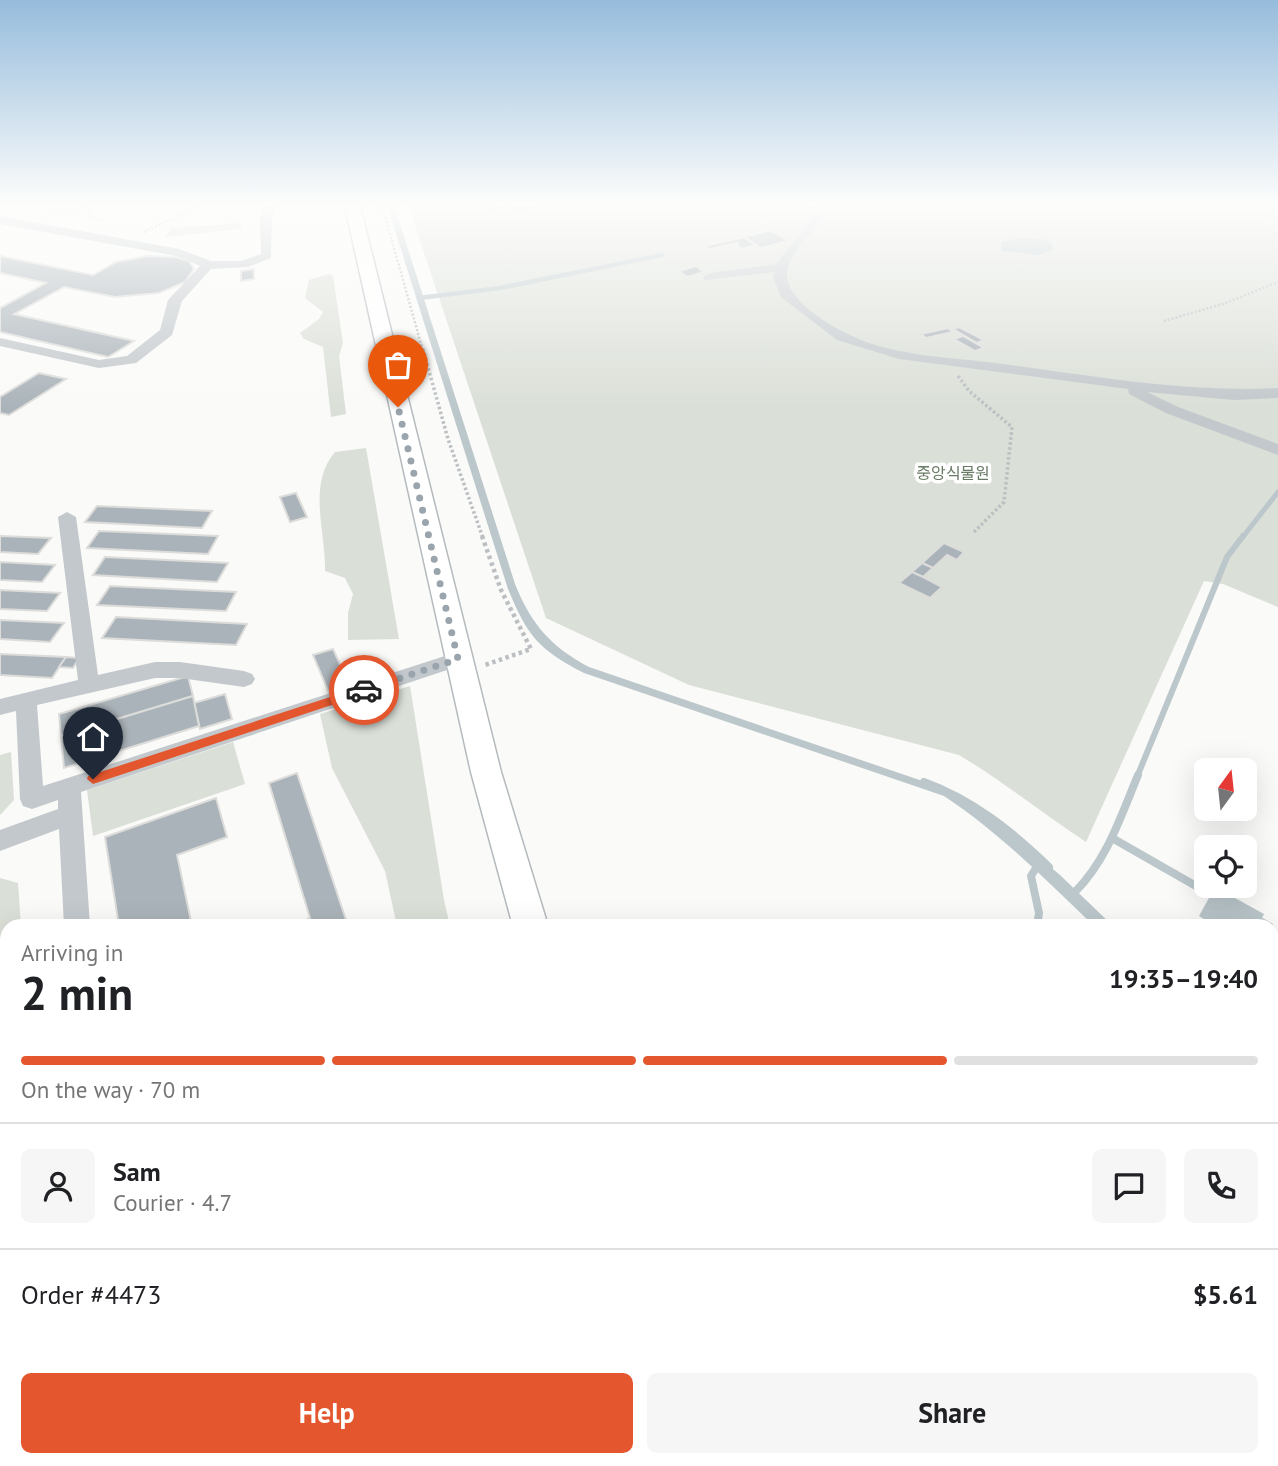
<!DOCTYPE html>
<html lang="en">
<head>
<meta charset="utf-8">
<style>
	:root { --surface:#fff; --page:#f6f6f6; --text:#202124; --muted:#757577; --line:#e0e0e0; --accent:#e4572e }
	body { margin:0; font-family:"PT Sans","Noto Sans KR",sans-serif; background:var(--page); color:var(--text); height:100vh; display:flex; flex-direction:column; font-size:26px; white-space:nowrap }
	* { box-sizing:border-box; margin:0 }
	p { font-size:23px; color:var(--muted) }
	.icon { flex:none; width:38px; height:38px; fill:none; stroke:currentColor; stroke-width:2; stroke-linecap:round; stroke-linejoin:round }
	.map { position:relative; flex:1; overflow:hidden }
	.sheet { position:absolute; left:0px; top:919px; width:1279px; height:548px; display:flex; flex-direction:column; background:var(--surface); border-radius:21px 21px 0 0; box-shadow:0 7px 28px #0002 }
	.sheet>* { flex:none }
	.needle { width:46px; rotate:15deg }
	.buttons { position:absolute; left:1194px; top:758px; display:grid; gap:14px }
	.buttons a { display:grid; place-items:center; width:63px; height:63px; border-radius:10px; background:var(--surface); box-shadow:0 7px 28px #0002; font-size:35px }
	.pin { position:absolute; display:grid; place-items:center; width:60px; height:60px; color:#fff; margin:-72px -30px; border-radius:50% 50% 50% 0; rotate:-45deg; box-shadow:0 0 7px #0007 }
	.pin .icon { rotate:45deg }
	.courier { position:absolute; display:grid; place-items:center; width:70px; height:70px; margin:-35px; border:5px solid #e4572e; border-radius:50%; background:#fff; color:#222; box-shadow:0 2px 9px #0007 }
	.headline em { font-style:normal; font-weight:700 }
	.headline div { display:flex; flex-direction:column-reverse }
	.headline { display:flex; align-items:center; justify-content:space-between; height:119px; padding:0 21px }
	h1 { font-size:46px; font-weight:700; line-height:52px }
	.bar { display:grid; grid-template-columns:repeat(4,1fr); gap:10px 7px; align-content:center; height:84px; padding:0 21px }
	.bar i { height:9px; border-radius:5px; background:var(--line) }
	.bar .on { background:var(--accent) }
	.bar p { grid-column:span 4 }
	.line { display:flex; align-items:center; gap:18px; padding:0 21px; border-top:2px solid var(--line) }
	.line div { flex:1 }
	.round { display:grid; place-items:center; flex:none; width:74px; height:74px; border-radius:10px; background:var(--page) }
	.cta { display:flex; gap:14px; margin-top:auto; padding:14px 21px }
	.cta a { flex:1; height:80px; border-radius:10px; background:var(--accent); color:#fff; font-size:28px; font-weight:700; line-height:80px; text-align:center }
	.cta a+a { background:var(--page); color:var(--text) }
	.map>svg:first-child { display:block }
</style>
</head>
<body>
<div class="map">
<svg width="1278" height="1466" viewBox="0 0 1278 1466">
	<rect width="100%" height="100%" fill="#fafaf8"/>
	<g fill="#dadfd7">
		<path d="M 407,202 L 1278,202 L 1278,607 L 1223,584 L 1204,581 L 1086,842 C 1043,814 1003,781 959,755 L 689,685 L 546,618 Z"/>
		<path d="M 241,223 L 241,229 L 165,237 L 171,228 Z"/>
		<path d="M 329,274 L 333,276 L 343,343 L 339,356 L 346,414 L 331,417 L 323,347 L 304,339 L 300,333 L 319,319 L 323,312 L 305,298 L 309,280 Z"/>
		<path d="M 366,448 L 399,639 L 348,640 L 348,613 L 353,594 L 345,578 L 325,571 C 326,532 307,485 335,452 Z"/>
		<path d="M 410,686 L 444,900 L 450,926 L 397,926 L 385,871 L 332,768 L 320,714 Z"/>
		<path d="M 233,742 L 245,784 L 93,836 L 87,790 Z"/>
		<path d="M 11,752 L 14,800 L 0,815 L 0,755 Z"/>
		<path d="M 0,878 L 18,883 L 21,926 L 7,926 L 7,978 L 0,980 Z"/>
		<path d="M 7,1001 L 7,1164 L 0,1167 L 0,1003 Z"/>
	</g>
	<g fill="#bbc7cb">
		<path d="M 386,202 L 393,202 L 515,584 C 531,624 551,647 589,667 L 940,787 L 1004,828 L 1060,875 L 1113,926 L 1094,926 C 1046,880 1000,833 944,796 L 584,673 C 538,649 528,637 508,589 Z"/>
		<path d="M 1023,238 L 1047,240 L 1052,244 L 1053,250 L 1039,255 L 1001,251 L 1002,242 Z"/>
		<path d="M 1215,887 L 1264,914 L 1258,926 L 1215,926 L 1199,916 Z"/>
	</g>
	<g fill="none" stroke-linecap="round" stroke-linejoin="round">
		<path stroke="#bbc7cb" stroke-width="4.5" d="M 419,298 L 500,288 L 662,255"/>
		<path stroke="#bbc7cb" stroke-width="5" d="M 1242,538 L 1278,492"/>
		<path stroke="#bbc7cb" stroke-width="6" d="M 1137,777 L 1227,557 L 1243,536"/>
		<g stroke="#bbc7cb" stroke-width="8">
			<path d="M 924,782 C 973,800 1012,831 1049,867"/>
			<path d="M 1112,838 L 1217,898"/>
			<path d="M 1075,892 C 1107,860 1121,816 1138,775"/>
			<path d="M 1252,917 L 1269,926"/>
			<path d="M 1037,926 L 1039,913 L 1031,876 L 1041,860"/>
		</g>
		<path stroke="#bbc7cb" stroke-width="10" d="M 443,1466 L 451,1460"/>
	</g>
	<g fill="#aab3b9" stroke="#dcdcda" stroke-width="2">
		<path d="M 534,202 L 563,202 L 564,203 L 514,212 L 509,207 Z"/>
		<path d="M 771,230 L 789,241 L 761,248 L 744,237 Z"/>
		<path d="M 744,237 L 756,245 L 741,249 L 737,243 L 710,249 L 705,246 Z"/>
		<path d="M 0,256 L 93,275 L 116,262 L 147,256 L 176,257 L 189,261 L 194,269 L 185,282 L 159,293 L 115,297 L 64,287 L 14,314 L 134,341 L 108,357 L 0,332 L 0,308 L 46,283 L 0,273 Z"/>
		<path d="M 696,266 L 704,272 L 687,277 L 679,271 Z"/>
		<path d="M 254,269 L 254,279 L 241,281 L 241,271 Z"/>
		<path d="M 959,327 L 984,340 L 977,343 L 953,329 Z"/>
		<path d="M 948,328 L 953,332 L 926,338 L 921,334 Z"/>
		<path d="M 963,336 L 984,348 L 975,351 L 954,339 Z"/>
		<path d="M 39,373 L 66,379 L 9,415 L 0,413 L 0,397 Z"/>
		<path d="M 296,493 L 307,517 L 290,522 L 280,497 Z"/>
		<path d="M 97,506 L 212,511 L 202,528 L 85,522 Z"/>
		<path d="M 99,531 L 218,536 L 208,554 L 87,548 Z"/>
		<path d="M 0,536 L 51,538 L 38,554 L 0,552 Z"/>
		<path d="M 944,543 L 964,552 L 957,560 L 947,555 L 933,568 L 922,563 Z"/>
		<path d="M 105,557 L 228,563 L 217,582 L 93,575 Z"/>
		<path d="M 0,562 L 55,565 L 42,582 L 0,580 Z"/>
		<path d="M 922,563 L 933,568 L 923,577 L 912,572 Z"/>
		<path d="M 912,572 L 923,577 L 942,587 L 930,598 L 899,583 Z"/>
		<path d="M 110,586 L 236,592 L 226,611 L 97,605 Z"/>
		<path d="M 0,590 L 60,593 L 47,611 L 0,609 Z"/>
		<path d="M 116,617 L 247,624 L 236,645 L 102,638 Z"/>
		<path d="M 0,620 L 64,623 L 50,642 L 0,639 Z"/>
		<path d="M 333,649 L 350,686 L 329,693 L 313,655 Z"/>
		<path d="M 0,654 L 66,657 L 52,678 L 0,675 Z"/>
		<path d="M 66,657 L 79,658 L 73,668 L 59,667 Z"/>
		<path d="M 188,676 L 193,696 L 61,736 L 59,714 Z"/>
		<path d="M 225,694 L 232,719 L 200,729 L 194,703 Z"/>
		<path d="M 193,696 L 199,726 L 64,768 L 61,736 Z"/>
		<path d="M 297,773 L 348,926 L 300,926 L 299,923 L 310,918 L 269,783 Z"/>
		<path d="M 216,798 L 227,837 L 177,855 L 192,926 L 119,926 L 105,837 Z"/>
		<path d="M 7,1181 L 7,1295 L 0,1298 L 0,1184 Z"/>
	</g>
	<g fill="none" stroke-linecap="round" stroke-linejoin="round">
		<defs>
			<g id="major">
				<path d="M 344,202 L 359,202 L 501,772 L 548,926 L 513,926 L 471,772 Z"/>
				<path d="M 763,1460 L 813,1460 L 816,1466 L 766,1466 Z"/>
			</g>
		</defs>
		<use href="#major" stroke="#b5babe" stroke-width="3"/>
		<g stroke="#bbbfc2" stroke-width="2.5" stroke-dasharray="2 2" stroke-linecap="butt">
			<path d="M 185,202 L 201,202"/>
			<path d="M 381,202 L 423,351"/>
			<path d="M 88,208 L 92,218 L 102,221"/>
			<path d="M 493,208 L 521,202"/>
			<path d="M 50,212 L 88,208 L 95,202"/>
			<path d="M 144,232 L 208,202"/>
			<path d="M 1164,321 L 1223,304 L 1278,282"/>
		</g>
		<g stroke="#bbbfc2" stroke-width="3.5" stroke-dasharray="2.5 2.5" stroke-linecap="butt">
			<path d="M 423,349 L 448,439 L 483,538"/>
			<path d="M 958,376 L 969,391 L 1012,427 L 1004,502 L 974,532"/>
		</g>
		<path stroke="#bbbfc2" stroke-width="4.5" stroke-dasharray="3.5 3.5" stroke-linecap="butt" d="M 482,536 L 501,590 L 531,649 L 485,665"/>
		<path stroke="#bbbfc2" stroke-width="6" stroke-dasharray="5 5" stroke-linecap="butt" d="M 0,1172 L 7,1169"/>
		<g fill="#c3c8cc" fill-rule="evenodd">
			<path d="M 266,202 L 278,202 L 272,219 L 271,258 L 248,267 L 211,269 L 182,301 L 172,335 L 136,363 L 99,368 L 0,346 L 0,338 L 99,360 L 127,356 L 160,330 L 168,300 L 200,266 L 176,256 L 0,224 L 0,216 L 179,249 L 211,261 L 241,261 L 261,254 L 260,219 Z"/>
			<path d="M 809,202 L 821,202 L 823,219 C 812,234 786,256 787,276 C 788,300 827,324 846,333 C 892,357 952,357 1003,364 C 1094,376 1186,393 1278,388 L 1278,398 L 1234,400 L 1147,392 L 1178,407 L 1278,444 L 1278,455 L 1166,413 L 1129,394 L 1128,389 L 899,359 L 837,340 L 781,297 L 773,278 L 774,272 L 705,280 L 703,277 L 710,273 L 776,264 L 811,219 Z"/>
			<path d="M 1259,202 L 1278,202 L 1278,209 L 1261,204 Z"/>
			<path d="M 67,512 L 76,517 L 98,675 L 155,662 L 180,662 L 244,671 L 252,674 L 255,679 L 252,684 L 244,687 L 180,678 L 155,678 L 37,705 L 43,786 L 451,654 L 465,654 L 469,659 L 465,664 L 81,792 L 90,926 L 64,926 L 59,829 L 0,851 L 0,830 L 58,809 L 58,800 L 32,809 L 23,806 L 20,799 L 16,711 L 0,715 L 0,699 L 78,680 L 58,517 Z"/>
			<path d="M 7,975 L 7,1002 L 0,1004 L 0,978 Z"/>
			<rect x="112" y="1460" width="38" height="6"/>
		</g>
		<use href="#major" fill="#fff" fill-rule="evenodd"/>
	</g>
	<linearGradient id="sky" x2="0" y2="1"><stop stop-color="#96bcdc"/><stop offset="0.5" stop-color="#fdfdfc"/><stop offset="1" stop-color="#fdfdfc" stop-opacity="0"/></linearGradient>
	<rect width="1278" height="408" fill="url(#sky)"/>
	<path fill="#e4572e" d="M 364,686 L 368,688 L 368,693 L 93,784 L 87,779 L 88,776 Z"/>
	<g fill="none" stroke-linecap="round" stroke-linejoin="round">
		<path stroke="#99a4ac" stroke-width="7" stroke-dasharray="0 12.6" d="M 364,690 L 458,659 L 398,407"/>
	</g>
	<g text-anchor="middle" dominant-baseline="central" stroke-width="7" stroke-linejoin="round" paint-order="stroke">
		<g font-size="16" fill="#687a64" stroke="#fff">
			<text x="953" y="473">중앙식물원</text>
		</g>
	</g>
</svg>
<div class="buttons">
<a><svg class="needle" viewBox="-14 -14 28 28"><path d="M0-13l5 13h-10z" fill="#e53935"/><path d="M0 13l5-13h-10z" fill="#757577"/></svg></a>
<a><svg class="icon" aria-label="locate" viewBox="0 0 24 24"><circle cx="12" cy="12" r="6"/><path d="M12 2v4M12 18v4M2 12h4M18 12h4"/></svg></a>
</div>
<div class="pin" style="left:398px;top:407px;background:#ea580c"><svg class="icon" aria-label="bag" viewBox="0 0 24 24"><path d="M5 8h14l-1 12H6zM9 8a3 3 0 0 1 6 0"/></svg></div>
<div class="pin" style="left:93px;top:779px;background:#1f2937"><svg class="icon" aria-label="home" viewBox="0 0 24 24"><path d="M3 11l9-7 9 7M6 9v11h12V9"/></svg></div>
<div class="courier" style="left:364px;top:690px"><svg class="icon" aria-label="car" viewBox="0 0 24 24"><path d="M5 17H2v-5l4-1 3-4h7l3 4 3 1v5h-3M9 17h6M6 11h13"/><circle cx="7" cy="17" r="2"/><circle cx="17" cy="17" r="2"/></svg></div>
<section class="sheet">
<div class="headline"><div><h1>2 min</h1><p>Arriving in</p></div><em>19:35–19:40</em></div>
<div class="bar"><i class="on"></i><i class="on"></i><i class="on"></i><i></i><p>On the way · 70 m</p></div>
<div class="line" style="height:126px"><a class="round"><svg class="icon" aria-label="person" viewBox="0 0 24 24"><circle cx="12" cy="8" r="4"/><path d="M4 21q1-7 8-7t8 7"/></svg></a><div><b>Sam</b><p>Courier · 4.7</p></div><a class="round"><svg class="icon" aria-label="chat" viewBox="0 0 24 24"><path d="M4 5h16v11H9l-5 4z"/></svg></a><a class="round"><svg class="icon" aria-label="phone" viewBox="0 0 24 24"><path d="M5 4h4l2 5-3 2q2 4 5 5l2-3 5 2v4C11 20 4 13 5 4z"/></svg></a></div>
<div class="line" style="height:91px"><div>Order #4473</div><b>$5.61</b></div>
<div class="cta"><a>Help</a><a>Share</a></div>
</section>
</div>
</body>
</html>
